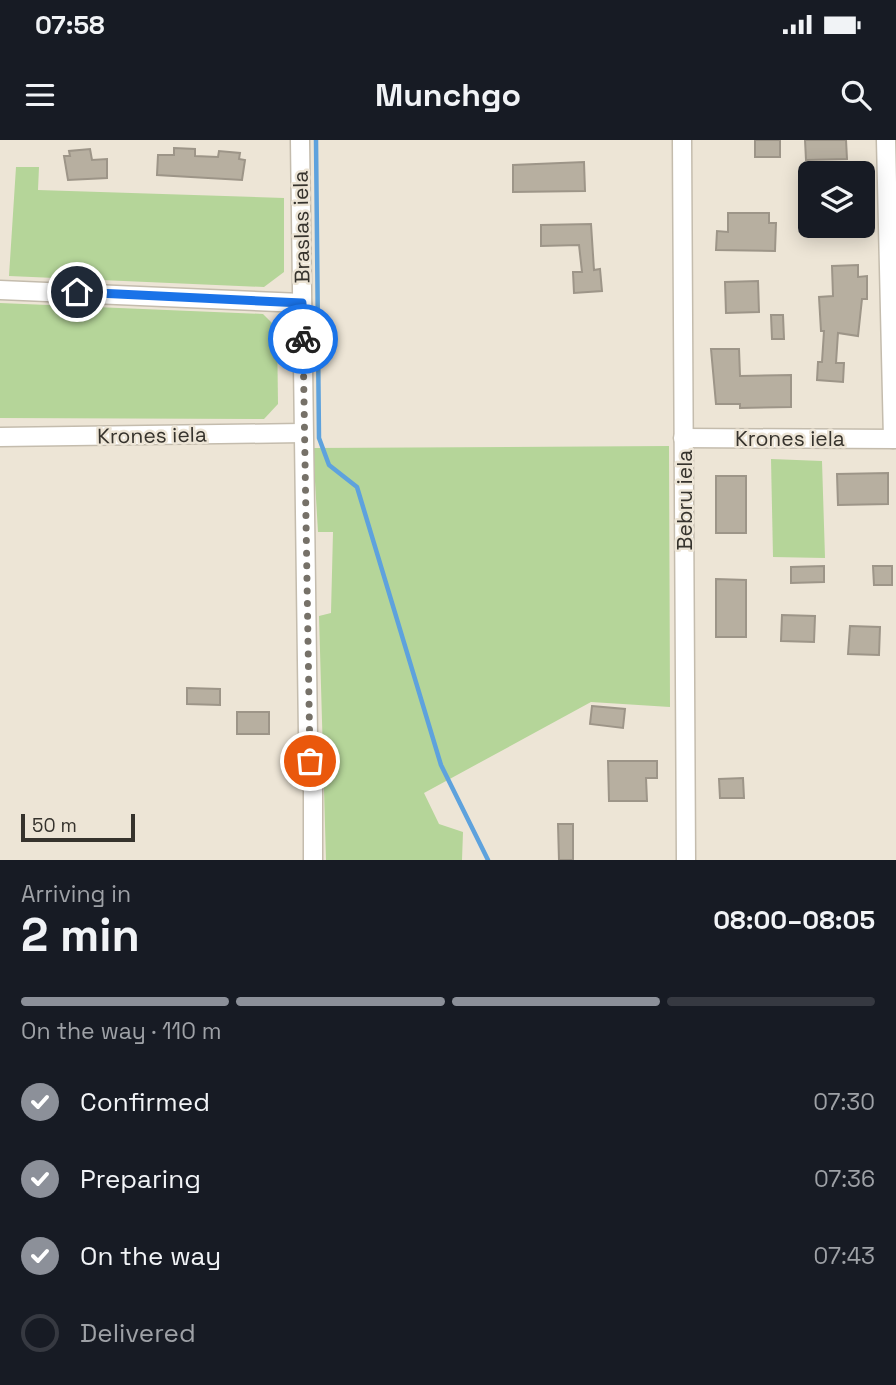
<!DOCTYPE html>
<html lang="en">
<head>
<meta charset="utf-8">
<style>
	:root { --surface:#171b24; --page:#242831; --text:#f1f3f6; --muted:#9ea1a6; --line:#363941; --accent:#8c9099 }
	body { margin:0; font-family:"Space Grotesk",sans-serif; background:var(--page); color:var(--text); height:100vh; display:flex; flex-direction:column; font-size:26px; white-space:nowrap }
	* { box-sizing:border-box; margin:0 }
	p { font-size:23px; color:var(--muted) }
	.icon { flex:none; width:38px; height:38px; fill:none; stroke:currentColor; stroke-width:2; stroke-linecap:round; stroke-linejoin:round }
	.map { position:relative; height:720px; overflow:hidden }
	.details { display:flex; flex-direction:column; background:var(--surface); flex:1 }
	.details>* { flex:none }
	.controls { position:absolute; left:798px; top:21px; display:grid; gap:14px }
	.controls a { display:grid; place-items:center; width:77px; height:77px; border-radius:10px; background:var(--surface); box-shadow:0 4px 18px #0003; font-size:35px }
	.scale { position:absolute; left:21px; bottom:18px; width:114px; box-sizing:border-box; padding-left:7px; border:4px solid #36332d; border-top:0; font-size:19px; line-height:24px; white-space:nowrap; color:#36332d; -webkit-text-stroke:5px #ede5d6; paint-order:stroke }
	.pin { position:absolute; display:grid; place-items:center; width:60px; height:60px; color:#fff; margin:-30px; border:4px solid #fff; border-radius:50%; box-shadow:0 2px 7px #0007 }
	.courier { position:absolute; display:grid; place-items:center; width:70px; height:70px; margin:-35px; border:5px solid #1a73e8; border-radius:50%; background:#fff; color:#222; box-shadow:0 2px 9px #0007 }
	.headline em { font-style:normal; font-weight:700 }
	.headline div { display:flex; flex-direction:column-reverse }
	.headline { display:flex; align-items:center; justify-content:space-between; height:119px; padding:0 21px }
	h1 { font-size:46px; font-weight:700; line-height:52px }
	.bar { display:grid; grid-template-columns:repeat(4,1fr); gap:10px 7px; align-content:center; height:84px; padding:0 21px }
	.bar i { height:9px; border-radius:5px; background:var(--line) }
	.bar .current { background:var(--accent) }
	.bar p { grid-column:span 4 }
	ol { padding:0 21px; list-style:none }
	li { display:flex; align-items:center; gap:21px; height:77px }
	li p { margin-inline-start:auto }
	li .icon { padding:7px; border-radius:50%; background:var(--accent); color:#fff; stroke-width:4 }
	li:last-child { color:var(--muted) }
	li i { width:38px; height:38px; border:4px solid var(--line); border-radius:50% }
	.status { display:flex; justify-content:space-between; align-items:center; height:49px; padding:0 35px; background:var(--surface); direction:ltr }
	.status svg { height:19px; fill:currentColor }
	header { display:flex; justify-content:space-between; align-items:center; height:91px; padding:0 21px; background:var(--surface); font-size:32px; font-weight:700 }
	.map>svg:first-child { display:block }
</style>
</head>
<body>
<div class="status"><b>07:58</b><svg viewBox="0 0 49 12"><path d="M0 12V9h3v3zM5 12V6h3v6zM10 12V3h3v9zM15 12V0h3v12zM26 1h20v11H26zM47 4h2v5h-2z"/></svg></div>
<header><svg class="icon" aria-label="menu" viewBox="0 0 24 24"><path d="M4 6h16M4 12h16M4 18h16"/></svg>Munchgo<svg class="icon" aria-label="search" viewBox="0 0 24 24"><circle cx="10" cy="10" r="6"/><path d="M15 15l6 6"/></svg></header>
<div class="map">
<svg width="896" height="720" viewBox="0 0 896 720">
	<rect width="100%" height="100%" fill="#ede5d6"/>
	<g fill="#b5d599">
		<path d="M 16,27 L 39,27 L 38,50 L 284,58 L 284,132 L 264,147 L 9,136 Z"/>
		<path d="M 0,163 L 263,174 L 277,188 L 278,264 L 264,279 L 0,278 Z"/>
		<path d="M 669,306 L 670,567 L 591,562 L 424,653 L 439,684 L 463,692 L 462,720 L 326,720 L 319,476 L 331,473 L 333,392 L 318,392 L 313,308 Z"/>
		<path d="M 771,319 L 822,321 L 825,418 L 773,417 Z"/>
	</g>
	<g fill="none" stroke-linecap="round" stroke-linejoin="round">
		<path stroke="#5ea2dd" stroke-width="4.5" d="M 316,0 L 319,298 L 329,325 L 357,347 L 441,625 L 488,720"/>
	</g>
	<g fill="#b7afa0" stroke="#9d9588" stroke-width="2">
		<rect x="755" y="0" width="25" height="17"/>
		<path d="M 805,0 L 846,0 L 847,19 L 806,20 Z"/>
		<path d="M 174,8 L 195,9 L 195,16 L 218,17 L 219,11 L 240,13 L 239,19 L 245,20 L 242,40 L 157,35 L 158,15 L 174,15 Z"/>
		<path d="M 90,9 L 92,20 L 107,19 L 107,38 L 68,40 L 64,16 L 70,16 L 69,11 Z"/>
		<path d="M 584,22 L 585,51 L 513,52 L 513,25 Z"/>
		<path d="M 728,73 L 769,73 L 769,83 L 776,83 L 775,111 L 716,110 L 717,91 L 728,92 Z"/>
		<path d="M 591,84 L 594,130 L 600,129 L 602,151 L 574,153 L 573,132 L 582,132 L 579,105 L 541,106 L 541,85 Z"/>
		<path d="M 858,125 L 858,137 L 867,136 L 867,159 L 862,159 L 858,196 L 838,193 L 836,223 L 844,223 L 843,242 L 817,240 L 818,222 L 822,222 L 824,191 L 821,191 L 819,157 L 833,156 L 832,126 Z"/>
		<path d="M 758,141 L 759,172 L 726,173 L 725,142 Z"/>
		<path d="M 771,175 L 783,175 L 784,199 L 772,199 Z"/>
		<path d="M 711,209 L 739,209 L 740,236 L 791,235 L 791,267 L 740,268 L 740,264 L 716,264 Z"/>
		<path d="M 888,333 L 888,364 L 838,365 L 837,334 Z"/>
		<rect x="716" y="336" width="30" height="57"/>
		<path d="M 824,426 L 824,442 L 791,443 L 791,427 Z"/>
		<path d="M 873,426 L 892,426 L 892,445 L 874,445 Z"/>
		<path d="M 716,439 L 746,440 L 746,497 L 716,497 Z"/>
		<path d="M 782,475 L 815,476 L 814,502 L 781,501 Z"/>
		<path d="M 850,486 L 880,487 L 879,515 L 848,514 Z"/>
		<path d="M 187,548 L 220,549 L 220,565 L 187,564 Z"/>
		<path d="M 592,566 L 625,569 L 623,588 L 590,584 Z"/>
		<rect x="237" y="572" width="32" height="22"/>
		<path d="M 608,621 L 657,621 L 657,638 L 646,638 L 647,661 L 609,661 Z"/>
		<path d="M 743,638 L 744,658 L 720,658 L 719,639 Z"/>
		<path d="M 558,684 L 573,684 L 573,720 L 559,720 Z"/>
	</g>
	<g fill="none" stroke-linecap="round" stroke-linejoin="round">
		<defs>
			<g id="minor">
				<path d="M 300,0 L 308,596 L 313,647 L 313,720"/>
				<path d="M 682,0 L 686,720"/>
				<path d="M 886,0 L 893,299"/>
				<path d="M 0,150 L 302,163"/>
				<path d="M 0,297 L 303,293"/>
				<path d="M 683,298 L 896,299"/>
			</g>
		</defs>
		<use href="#minor" stroke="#c4bcad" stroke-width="21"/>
		<use href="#minor" stroke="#fff" stroke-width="18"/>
	</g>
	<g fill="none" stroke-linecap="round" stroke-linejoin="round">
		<path stroke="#767168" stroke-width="7" stroke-dasharray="0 12.6" d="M 303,199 L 310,621"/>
		<path stroke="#1a73e8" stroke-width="9" d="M 77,152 L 302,163 L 303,199"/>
	</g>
	<g text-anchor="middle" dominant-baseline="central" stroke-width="5" stroke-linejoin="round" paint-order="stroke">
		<g font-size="21" fill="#36332d" stroke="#ede5d6">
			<text transform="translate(301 87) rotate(-91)">Braslas iela</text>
			<text transform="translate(152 295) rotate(-1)">Krones iela</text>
			<text x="790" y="298">Krones iela</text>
			<text transform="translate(684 360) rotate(-90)">Bebru iela</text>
		</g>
	</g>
</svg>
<div class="controls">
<a><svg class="icon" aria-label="layers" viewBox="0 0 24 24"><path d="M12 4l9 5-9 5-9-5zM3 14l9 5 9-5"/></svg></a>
</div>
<div class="scale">50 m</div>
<div class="pin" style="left:310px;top:621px;background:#ea580c"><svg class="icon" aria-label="bag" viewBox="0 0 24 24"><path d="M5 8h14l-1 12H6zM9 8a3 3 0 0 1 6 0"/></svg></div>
<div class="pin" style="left:77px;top:152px;background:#1f2937"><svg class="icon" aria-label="home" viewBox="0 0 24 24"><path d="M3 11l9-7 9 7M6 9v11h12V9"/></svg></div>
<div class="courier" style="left:303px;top:199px"><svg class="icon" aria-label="bike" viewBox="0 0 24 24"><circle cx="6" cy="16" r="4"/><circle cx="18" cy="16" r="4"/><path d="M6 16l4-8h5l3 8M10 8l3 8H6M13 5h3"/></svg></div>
</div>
<section class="details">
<div class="headline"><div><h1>2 min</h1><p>Arriving in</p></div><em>08:00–08:05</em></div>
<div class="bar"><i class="current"></i><i class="current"></i><i class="current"></i><i></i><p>On the way · 110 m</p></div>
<ol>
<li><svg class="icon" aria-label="check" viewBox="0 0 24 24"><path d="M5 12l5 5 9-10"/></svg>Confirmed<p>07:30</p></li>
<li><svg class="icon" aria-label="check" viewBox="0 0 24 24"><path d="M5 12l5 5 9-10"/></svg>Preparing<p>07:36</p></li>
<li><svg class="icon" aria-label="check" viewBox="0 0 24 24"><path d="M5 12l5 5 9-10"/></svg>On the way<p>07:43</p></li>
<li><i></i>Delivered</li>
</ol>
</section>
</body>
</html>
